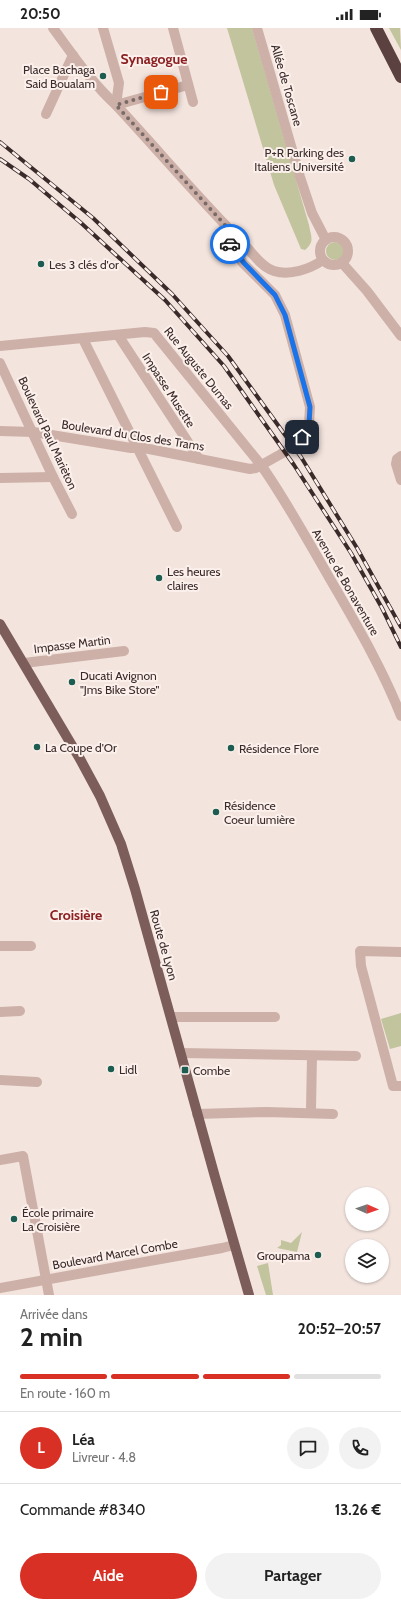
<!DOCTYPE html>
<html lang="fr">
<head>
<meta charset="utf-8">
<style>
	:root { --surface:#fff; --page:#f2f2f2; --text:#222; --muted:#767676; --line:#e0e0e0; --accent:#d93025 }
	body { margin:0; font-family:Cabin,sans-serif; background:var(--page); color:var(--text); height:100vh; display:flex; flex-direction:column; font-size:15px; white-space:nowrap }
	* { box-sizing:border-box; margin:0 }
	p { font-size:13px; color:var(--muted) }
	.icon { flex:none; width:22px; height:22px; fill:none; stroke:currentColor; stroke-width:2; stroke-linecap:round; stroke-linejoin:round }
	.map { position:relative; height:1267px; overflow:hidden }
	.side { display:flex; flex-direction:column; background:var(--surface); flex:1 }
	.side>* { flex:none }
	.needle { width:26px; rotate:92deg }
	.controls { position:absolute; left:345px; top:1159px; display:grid; gap:8px }
	.controls a { display:grid; place-items:center; width:44px; height:44px; border-radius:50%; background:var(--surface); box-shadow:0 1px 3px #0004; font-size:20px }
	.pin { position:absolute; display:grid; place-items:center; width:34px; height:34px; color:#fff; margin:-17px; border-radius:8px; box-shadow:0 2px 6px #0006 }
	.courier { position:absolute; display:grid; place-items:center; width:40px; height:40px; margin:-20px; border:3px solid #1a73e8; border-radius:50%; background:#fff; color:#222; box-shadow:0 1px 5px #0007 }
	.head em { font-style:normal; font-weight:700 }
	.head div { display:flex; flex-direction:column-reverse }
	.head { display:flex; align-items:center; justify-content:space-between; height:68px; padding:0 20px }
	h1 { font-size:26px; font-weight:700; line-height:30px }
	.bar { display:grid; grid-template-columns:repeat(4,1fr); gap:6px 4px; align-content:center; height:48px; padding:0 20px }
	.bar i { height:5px; border-radius:3px; background:var(--line) }
	.bar .on { background:var(--accent) }
	.bar p { grid-column:span 4 }
	.line { display:flex; align-items:center; gap:10px; padding:0 20px; border-top:1px solid var(--line) }
	.line div { flex:1 }
	.round { display:grid; place-items:center; flex:none; width:42px; height:42px; border-radius:21px; background:var(--page) }
	.cta { display:flex; gap:8px; margin-top:auto; padding:8px 20px }
	.cta a { flex:1; height:46px; border-radius:24px; background:var(--accent); color:#fff; font-size:16px; font-weight:700; line-height:46px; text-align:center }
	.cta a+a { background:var(--page); color:var(--text) }
	.status { display:flex; justify-content:space-between; align-items:center; height:28px; padding:0 20px; background:var(--surface); direction:ltr }
	.status svg { height:11px; fill:currentColor }
	.map>svg:first-child { display:block }
</style>
</head>
<body>
<div class="status"><b>20:50</b><svg viewBox="0 0 49 12"><path d="M0 12V9h3v3zM5 12V6h3v6zM10 12V3h3v9zM15 12V0h3v12zM26 1h20v11H26zM47 4h2v5h-2z"/></svg></div>
<div class="map">
<svg width="401" height="1267" viewBox="0 0 401 1267">
	<rect width="100%" height="100%" fill="#f4e4de"/>
	<g fill="#c1c49d">
		<path d="M 227,0 L 252,0 L 309,197 C 311,209 315,213 305,222 L 301,221 L 274,157 Z"/>
		<path d="M 389,0 L 400,0 L 401,22 Z"/>
		<circle cx="335" cy="223" r="9"/>
		<path d="M 401,985 L 401,1018 L 390,1021 L 381,991 Z"/>
		<path d="M 302,1204 L 297,1224 L 277,1220 L 281,1217 L 281,1212 L 291,1215 Z"/>
		<path d="M 268,1235 L 273,1267 L 266,1267 L 257,1238 Z"/>
	</g>
	<g fill="none" stroke-linecap="round" stroke-linejoin="round">
		<path stroke="#cfbfba" stroke-width="10" stroke-dasharray="10 5" stroke-linecap="butt" d="M 281,426 L 298,413"/>
		<g stroke="#cdb1a9" stroke-width="10">
			<path d="M 53,0 C 73,27 91,54 116,77 C 158,122 198,170 242,214 C 251,223 261,239 274,243 C 290,248 310,241 323,232"/>
			<path d="M 103,0 L 119,55 L 116,77 L 188,57"/>
			<path d="M 173,0 L 193,74"/>
			<path d="M 257,0 L 300,149 L 312,185 L 326,212"/>
			<path d="M 46,86 L 73,27"/>
			<path d="M 225,197 L 223,204 L 225,210 L 243,235 L 275,267 L 285,287 L 310,379 L 309,396 L 306,403 L 298,413"/>
			<circle cx="334" cy="223" r="14"/>
			<path d="M 342,235 L 367,263 L 401,308"/>
			<path d="M 118,307 L 199,431"/>
			<path d="M 83,311 L 177,499"/>
			<path d="M 0,318 L 145,304 L 154,305 L 261,437 C 285,471 305,508 326,544 C 353,591 381,637 401,688"/>
			<path d="M 0,335 L 53,449 L 72,486"/>
			<path d="M 0,403 L 33,404 L 131,420 L 144,420 L 250,441 L 256,440 L 281,426"/>
			<path d="M 401,428 L 397,431 L 396,436 L 401,452"/>
			<path d="M 0,450 L 53,449"/>
			<path d="M 24,635 L 124,623"/>
			<path d="M 0,918 L 31,918"/>
			<path d="M 401,924 L 360,923 L 361,938 L 393,1058 L 401,1058"/>
			<path d="M 0,984 L 20,983"/>
			<path d="M 171,989 L 275,989"/>
			<path d="M 181,1025 L 356,1028"/>
			<path d="M 0,1052 L 37,1054"/>
			<path d="M 311,1081 L 312,1028"/>
			<path d="M 197,1086 L 267,1084 L 333,1086"/>
			<path d="M 0,1132 L 23,1128 L 49,1267"/>
			<path d="M 0,1260 L 222,1220 L 234,1217"/>
		</g>
		<path stroke="#7c5d5a" stroke-width="10" d="M 0,596 L 80,731 L 100,768 L 121,816 L 135,861 L 215,1149 L 249,1267"/>
		<path stroke="#5b4240" stroke-width="12" d="M 376,0 L 401,49"/>
		<defs>
			<g id="rail">
				<path d="M 0,114 L 93,190 L 172,266 L 228,328 L 301,429 L 357,520 L 401,599"/>
				<path d="M 0,131 L 29,151 L 80,194 L 165,272 L 224,338 L 294,437 L 351,525 L 382,580 L 401,619"/>
			</g>
		</defs>
		<use href="#rail" stroke="#3a2a29" stroke-width="4"/>
		<use href="#rail" stroke="#fbf0eb" stroke-width="2.5" stroke-dasharray="8" stroke-linecap="butt"/>
	</g>
	<g fill="none" stroke-linecap="round" stroke-linejoin="round">
		<path stroke="#7b6b68" stroke-width="4" stroke-dasharray="0 7.2" d="M 161,64 L 116,77 L 225,197 L 223,204 L 230,216"/>
		<path stroke="#1a73e8" stroke-width="5" d="M 230,216 L 244,235 L 275,267 L 285,287 L 310,379 L 309,396 L 302,409"/>
	</g>
	<g fill="#1d5d51" stroke="#fbf0eb" stroke-width="1.5">
		<circle cx="103" cy="48" r="4"/>
		<circle cx="352" cy="131" r="4"/>
		<circle cx="41" cy="236" r="4"/>
		<circle cx="159" cy="550" r="4"/>
		<circle cx="72" cy="654" r="4"/>
		<circle cx="37" cy="719" r="4"/>
		<circle cx="231" cy="720" r="4"/>
		<circle cx="216" cy="784" r="4"/>
		<circle cx="111" cy="1041" r="4"/>
		<rect x="181" y="1038" width="8" height="8" rx="2"/>
		<circle cx="14" cy="1191" r="4"/>
		<circle cx="318" cy="1227" r="4"/>
	</g>
	<g text-anchor="middle" dominant-baseline="central" stroke-width="4" stroke-linejoin="round" paint-order="stroke">
		<g font-size="12" fill="#3a2a29" stroke="#fbf0eb" text-anchor="start">
			<text x="95" y="41" text-anchor="end">Place Bachaga<tspan x="95" dy="14">Said Boualam</tspan></text>
			<text x="344" y="124" text-anchor="end">P+R Parking des<tspan x="344" dy="14">Italiens Université</tspan></text>
			<text x="49" y="236">Les 3 clés d'or</text>
			<text x="167" y="543">Les heures<tspan x="167" dy="14">claires</tspan></text>
			<text x="80" y="647">Ducati Avignon<tspan x="80" dy="14">"Jms Bike Store"</tspan></text>
			<text x="45" y="719">La Coupe d'Or</text>
			<text x="239" y="720">Résidence Flore</text>
			<text x="224" y="777">Résidence<tspan x="224" dy="14">Coeur lumière</tspan></text>
			<text x="119" y="1041">Lidl</text>
			<text x="193" y="1042">Combe</text>
			<text x="22" y="1184">École primaire<tspan x="22" dy="14">La Croisière</tspan></text>
			<text x="310" y="1227" text-anchor="end">Groupama</text>
		</g>
		<g font-size="12" fill="#3a2a29" stroke="#fbf0eb">
			<text transform="translate(287 57) rotate(74)">Allée de Toscane</text>
			<text transform="translate(199 340) rotate(51)">Rue Auguste Dumas</text>
			<text transform="translate(169 362) rotate(57)">Impasse Musette</text>
			<text transform="translate(48 405) rotate(65)">Boulevard Paul Marièton</text>
			<text transform="translate(133 407) rotate(9)">Boulevard du Clos des Trams</text>
			<text transform="translate(346 554) rotate(60)">Avenue de Bonaventure</text>
			<text transform="translate(72 616) rotate(-7)">Impasse Martin</text>
			<text transform="translate(164 917) rotate(74)">Route de Lyon</text>
			<text transform="translate(115 1226) rotate(-10)">Boulevard Marcel Combe</text>
		</g>
		<g font-size="14" font-weight="bold" fill="#8c1f21" stroke="#fbf0eb">
			<text x="154" y="31">Synagogue</text>
			<text x="76" y="887">Croisière</text>
		</g>
	</g>
</svg>
<div class="controls">
<a><svg class="needle" viewBox="-14 -14 28 28"><path d="M0-13l5 13h-10z" fill="#e53935"/><path d="M0 13l5-13h-10z" fill="#767676"/></svg></a>
<a><svg class="icon" aria-label="layers" viewBox="0 0 24 24"><path d="M12 4l9 5-9 5-9-5zM3 14l9 5 9-5"/></svg></a>
</div>
<div class="pin" style="left:161px;top:64px;background:#ea580c"><svg class="icon" aria-label="bag" viewBox="0 0 24 24"><path d="M5 8h14l-1 12H6zM9 8a3 3 0 0 1 6 0"/></svg></div>
<div class="pin" style="left:302px;top:409px;background:#1f2937"><svg class="icon" aria-label="home" viewBox="0 0 24 24"><path d="M3 11l9-7 9 7M6 9v11h12V9"/></svg></div>
<div class="courier" style="left:230px;top:216px"><svg class="icon" aria-label="car" viewBox="0 0 24 24"><path d="M5 17H2v-5l4-1 3-4h7l3 4 3 1v5h-3M9 17h6M6 11h13"/><circle cx="7" cy="17" r="2"/><circle cx="17" cy="17" r="2"/></svg></div>
</div>
<section class="side">
<div class="head"><div><h1>2 min</h1><p>Arrivée dans</p></div><em>20:52–20:57</em></div>
<div class="bar"><i class="on"></i><i class="on"></i><i class="on"></i><i></i><p>En route · 160 m</p></div>
<div class="line" style="height:72px"><b class="round" style="background:var(--accent);color:#fff">L</b><div><b>Léa</b><p>Livreur · 4.8</p></div><a class="round"><svg class="icon" aria-label="chat" viewBox="0 0 24 24"><path d="M4 5h16v11H9l-5 4z"/></svg></a><a class="round"><svg class="icon" aria-label="phone" viewBox="0 0 24 24"><path d="M5 4h4l2 5-3 2q2 4 5 5l2-3 5 2v4C11 20 4 13 5 4z"/></svg></a></div>
<div class="line" style="height:52px"><div>Commande #8340</div><b>13.26 €</b></div>
<div class="cta"><a>Aide</a><a>Partager</a></div>
</section>
</body>
</html>
